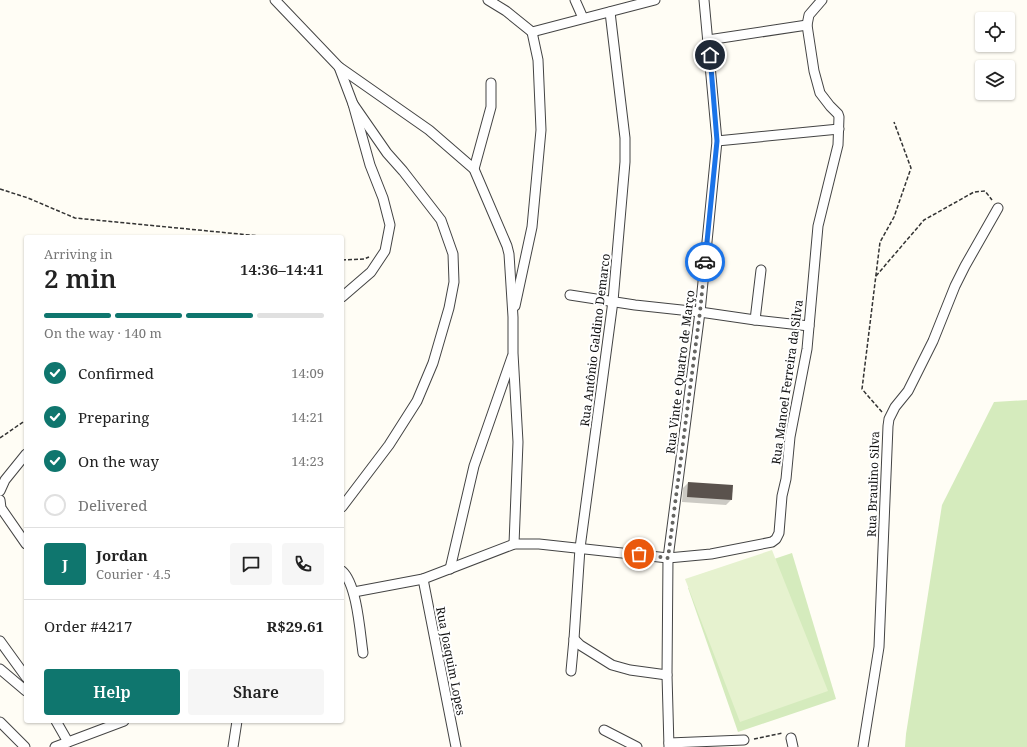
<!DOCTYPE html>
<html lang="en">
<head>
<meta charset="utf-8">
<style>
	:root { --surface:#fff; --page:#f6f6f6; --text:#222; --muted:#767676; --line:#e0e0e0; --accent:#0f766e }
	body { margin:0; font-family:"Noto Serif",serif; background:var(--page); color:var(--text); height:100vh; display:flex; flex-direction:column; font-size:15px; white-space:nowrap }
	* { box-sizing:border-box; margin:0 }
	p { font-size:13px; color:var(--muted) }
	.icon { flex:none; width:22px; height:22px; fill:none; stroke:currentColor; stroke-width:2; stroke-linecap:round; stroke-linejoin:round }
	.map { position:relative; flex:1; overflow:hidden }
	.panel { position:absolute; left:24px; top:235px; width:320px; height:488px; display:flex; flex-direction:column; background:var(--surface); border-radius:4px; box-shadow:0 1px 3px #0004 }
	.panel>* { flex:none }
	.tools { position:absolute; left:975px; top:12px; display:grid; gap:8px }
	.tools a { display:grid; place-items:center; width:40px; height:40px; border-radius:4px; background:var(--surface); box-shadow:0 1px 3px #0004; font-size:20px }
	.pin { position:absolute; display:grid; place-items:center; width:34px; height:34px; color:#fff; margin:-17px; border:2px solid #fff; border-radius:50%; box-shadow:0 1px 4px #0007 }
	.courier { position:absolute; display:grid; place-items:center; width:40px; height:40px; margin:-20px; border:3px solid #1a73e8; border-radius:50%; background:#fff; color:#222; box-shadow:0 1px 5px #0007 }
	.overview em { font-style:normal; font-weight:600 }
	.overview div { display:flex; flex-direction:column-reverse }
	.overview { display:flex; align-items:center; justify-content:space-between; height:68px; padding:0 20px }
	h1 { font-size:26px; font-weight:600; line-height:30px }
	.bar { display:grid; grid-template-columns:repeat(4,1fr); gap:6px 4px; align-content:center; height:48px; padding:0 20px }
	.bar i { height:5px; border-radius:3px; background:var(--line) }
	.bar .on { background:var(--accent) }
	.bar p { grid-column:span 4 }
	.line { display:flex; align-items:center; gap:10px; padding:0 20px; border-top:1px solid var(--line) }
	.line div { flex:1 }
	.round { display:grid; place-items:center; flex:none; width:42px; height:42px; border-radius:4px; background:var(--page) }
	ol { padding:0 20px; list-style:none }
	li { display:flex; align-items:center; gap:12px; height:44px }
	li p { margin-inline-start:auto }
	li .icon { padding:4px; border-radius:50%; background:var(--accent); color:#fff; stroke-width:4 }
	li:last-child { color:var(--muted) }
	li i { width:22px; height:22px; border:2px solid var(--line); border-radius:50% }
	.cta { display:flex; gap:8px; margin-top:auto; padding:8px 20px }
	.cta a { flex:1; height:46px; border-radius:4px; background:var(--accent); color:#fff; font-size:16px; font-weight:600; line-height:46px; text-align:center }
	.cta a+a { background:var(--page); color:var(--text) }
	.map>svg:first-child { display:block }
</style>
</head>
<body>
<div class="map">
<svg width="1027" height="747" viewBox="0 0 1027 747">
	<rect width="100%" height="100%" fill="#fffdf5"/>
	<g fill="#d5ebbd">
		<path d="M 1027,400 L 1027,747 L 905,747 L 906,734 L 942,505 L 994,402 Z"/>
		<path d="M 792,553 L 836,699 L 738,732 L 688,588 Z"/>
	</g>
	<path fill="#e6f2cf" d="M 772,550 L 828,691 L 740,722 L 685,579 Z"/>
	<path fill="#0003" d="M 688,483 L 731,500 L 726,505 L 682,502 L 683,488 Z"/>
	<path fill="#5a524d" d="M 688,482 L 733,485 L 732,500 L 687,497 Z"/>
	<g fill="none" stroke-linecap="round" stroke-linejoin="round">
		<defs>
			<g id="minor">
				<path d="M 275,0 L 339,67 L 429,130 L 474,169 L 507,246 L 509,254 L 513,317 L 513,353 L 518,442 L 514,544"/>
				<path d="M 488,0 L 506,11 L 532,32"/>
				<path d="M 575,0 L 583,18"/>
				<path d="M 532,32 L 655,0"/>
				<path d="M 708,40 L 807,25"/>
				<path d="M 339,67 L 353,104 L 370,165 L 383,198 L 390,225 L 385,251 L 371,272 L 342,297"/>
				<path d="M 717,141 L 839,129"/>
				<path d="M 474,169 L 491,107 L 491,83"/>
				<path d="M 570,295 L 635,305 L 700,312 L 755,320 L 809,326"/>
				<path d="M 515,306 L 532,227 L 541,130 L 538,60 L 532,32"/>
				<path d="M 755,320 L 761,270"/>
				<path d="M 0,491 L 5,480 L 26,454"/>
				<path d="M 0,500 L 1,508 L 26,544"/>
				<path d="M 342,507 L 389,445 L 417,401 L 433,363 L 449,308 L 454,282 L 453,254 L 441,220 L 403,171 L 387,153 L 353,104"/>
				<path d="M 450,569 L 474,466 L 512,357"/>
				<path d="M 342,571 C 357,584 360,632 363,653"/>
				<path d="M 423,579 L 456,747"/>
				<path d="M 354,592 L 423,579 L 514,544 L 539,544 L 668,558 L 711,554 L 772,542 L 776,539 L 779,533 L 782,496 L 786,479 L 790,437 L 807,349 L 818,226 L 838,145 L 839,117 L 838,114 L 830,106 L 820,93 L 814,71 L 807,25 L 809,15 L 822,0"/>
				<path d="M 574,639 L 580,645 L 612,665 L 630,670 L 667,675"/>
				<path d="M 0,641 L 26,677"/>
				<path d="M 0,669 L 26,691"/>
				<path d="M 571,671 L 574,639 L 580,548 L 613,301 L 625,162 L 625,138 L 610,12"/>
				<path d="M 56,721 L 68,742"/>
				<path d="M 0,722 L 25,747"/>
				<path d="M 604,730 L 637,747"/>
				<path d="M 791,738 L 793,747"/>
				<path d="M 669,743 L 744,740"/>
				<path d="M 55,747 L 124,721"/>
				<path d="M 233,747 L 237,721"/>
				<path d="M 669,747 L 667,675 L 668,558 L 700,312 L 717,141 L 704,0"/>
				<path d="M 863,747 L 879,647 L 888,426 L 889,419 L 895,407 L 908,391 L 933,341 L 955,286 L 965,266 L 998,208"/>
			</g>
		</defs>
		<use href="#minor" stroke="#444" stroke-width="11"/>
		<g stroke="#333" stroke-width="1.5" stroke-dasharray="4 2" stroke-linecap="butt">
			<path d="M 0,189 L 28,198 L 75,218 L 270,237"/>
			<path d="M 342,260 L 364,259 L 369,257"/>
			<path d="M 876,276 L 924,220 L 974,192 L 985,191 L 992,200"/>
			<path d="M 882,412 L 862,389 L 880,242 L 894,217 L 911,168 L 894,122"/>
			<path d="M 0,438 L 26,420"/>
			<path d="M 754,739 L 783,733"/>
		</g>
		<use href="#minor" stroke="#fff" stroke-width="9"/>
	</g>
	<g fill="none" stroke-linecap="round" stroke-linejoin="round">
		<path stroke="#646461" stroke-width="4" stroke-dasharray="0 7.2" d="M 639,554 L 668,558 L 700,312 L 705,262"/>
		<path stroke="#1a73e8" stroke-width="5" d="M 705,262 L 717,141 L 710,55"/>
	</g>
	<g text-anchor="middle" dominant-baseline="central" stroke-width="4" stroke-linejoin="round" paint-order="stroke">
		<g font-size="12" fill="#111" stroke="#fff">
			<text transform="translate(595 340) rotate(-83)">Rua Antônio Galdino Demarco</text>
			<text transform="translate(680 372) rotate(-83)">Rua Vinte e Quatro de Março</text>
			<text transform="translate(787 382) rotate(-82)">Rua Manoel Ferreira da Silva</text>
			<text transform="translate(873 484) rotate(-88)">Rua Braulino Silva</text>
			<text transform="translate(451 661) rotate(79)">Rua Joaquim Lopes</text>
		</g>
	</g>
</svg>
<div class="tools">
<a><svg class="icon" aria-label="locate" viewBox="0 0 24 24"><circle cx="12" cy="12" r="6"/><path d="M12 2v4M12 18v4M2 12h4M18 12h4"/></svg></a>
<a><svg class="icon" aria-label="layers" viewBox="0 0 24 24"><path d="M12 4l9 5-9 5-9-5zM3 14l9 5 9-5"/></svg></a>
</div>
<div class="pin" style="left:639px;top:554px;background:#ea580c"><svg class="icon" aria-label="bag" viewBox="0 0 24 24"><path d="M5 8h14l-1 12H6zM9 8a3 3 0 0 1 6 0"/></svg></div>
<div class="pin" style="left:710px;top:55px;background:#1f2937"><svg class="icon" aria-label="home" viewBox="0 0 24 24"><path d="M3 11l9-7 9 7M6 9v11h12V9"/></svg></div>
<div class="courier" style="left:705px;top:262px"><svg class="icon" aria-label="car" viewBox="0 0 24 24"><path d="M5 17H2v-5l4-1 3-4h7l3 4 3 1v5h-3M9 17h6M6 11h13"/><circle cx="7" cy="17" r="2"/><circle cx="17" cy="17" r="2"/></svg></div>
<section class="panel">
<div class="overview"><div><h1>2 min</h1><p>Arriving in</p></div><em>14:36–14:41</em></div>
<div class="bar"><i class="on"></i><i class="on"></i><i class="on"></i><i></i><p>On the way · 140 m</p></div>
<ol>
<li><svg class="icon" aria-label="check" viewBox="0 0 24 24"><path d="M5 12l5 5 9-10"/></svg>Confirmed<p>14:09</p></li>
<li><svg class="icon" aria-label="check" viewBox="0 0 24 24"><path d="M5 12l5 5 9-10"/></svg>Preparing<p>14:21</p></li>
<li><svg class="icon" aria-label="check" viewBox="0 0 24 24"><path d="M5 12l5 5 9-10"/></svg>On the way<p>14:23</p></li>
<li><i></i>Delivered</li>
</ol>
<div class="line" style="height:72px"><b class="round" style="background:var(--accent);color:#fff">J</b><div><b>Jordan</b><p>Courier · 4.5</p></div><a class="round"><svg class="icon" aria-label="chat" viewBox="0 0 24 24"><path d="M4 5h16v11H9l-5 4z"/></svg></a><a class="round"><svg class="icon" aria-label="phone" viewBox="0 0 24 24"><path d="M5 4h4l2 5-3 2q2 4 5 5l2-3 5 2v4C11 20 4 13 5 4z"/></svg></a></div>
<div class="line" style="height:52px"><div>Order #4217</div><b>R$29.61</b></div>
<div class="cta"><a>Help</a><a>Share</a></div>
</section>
</div>
</body>
</html>
